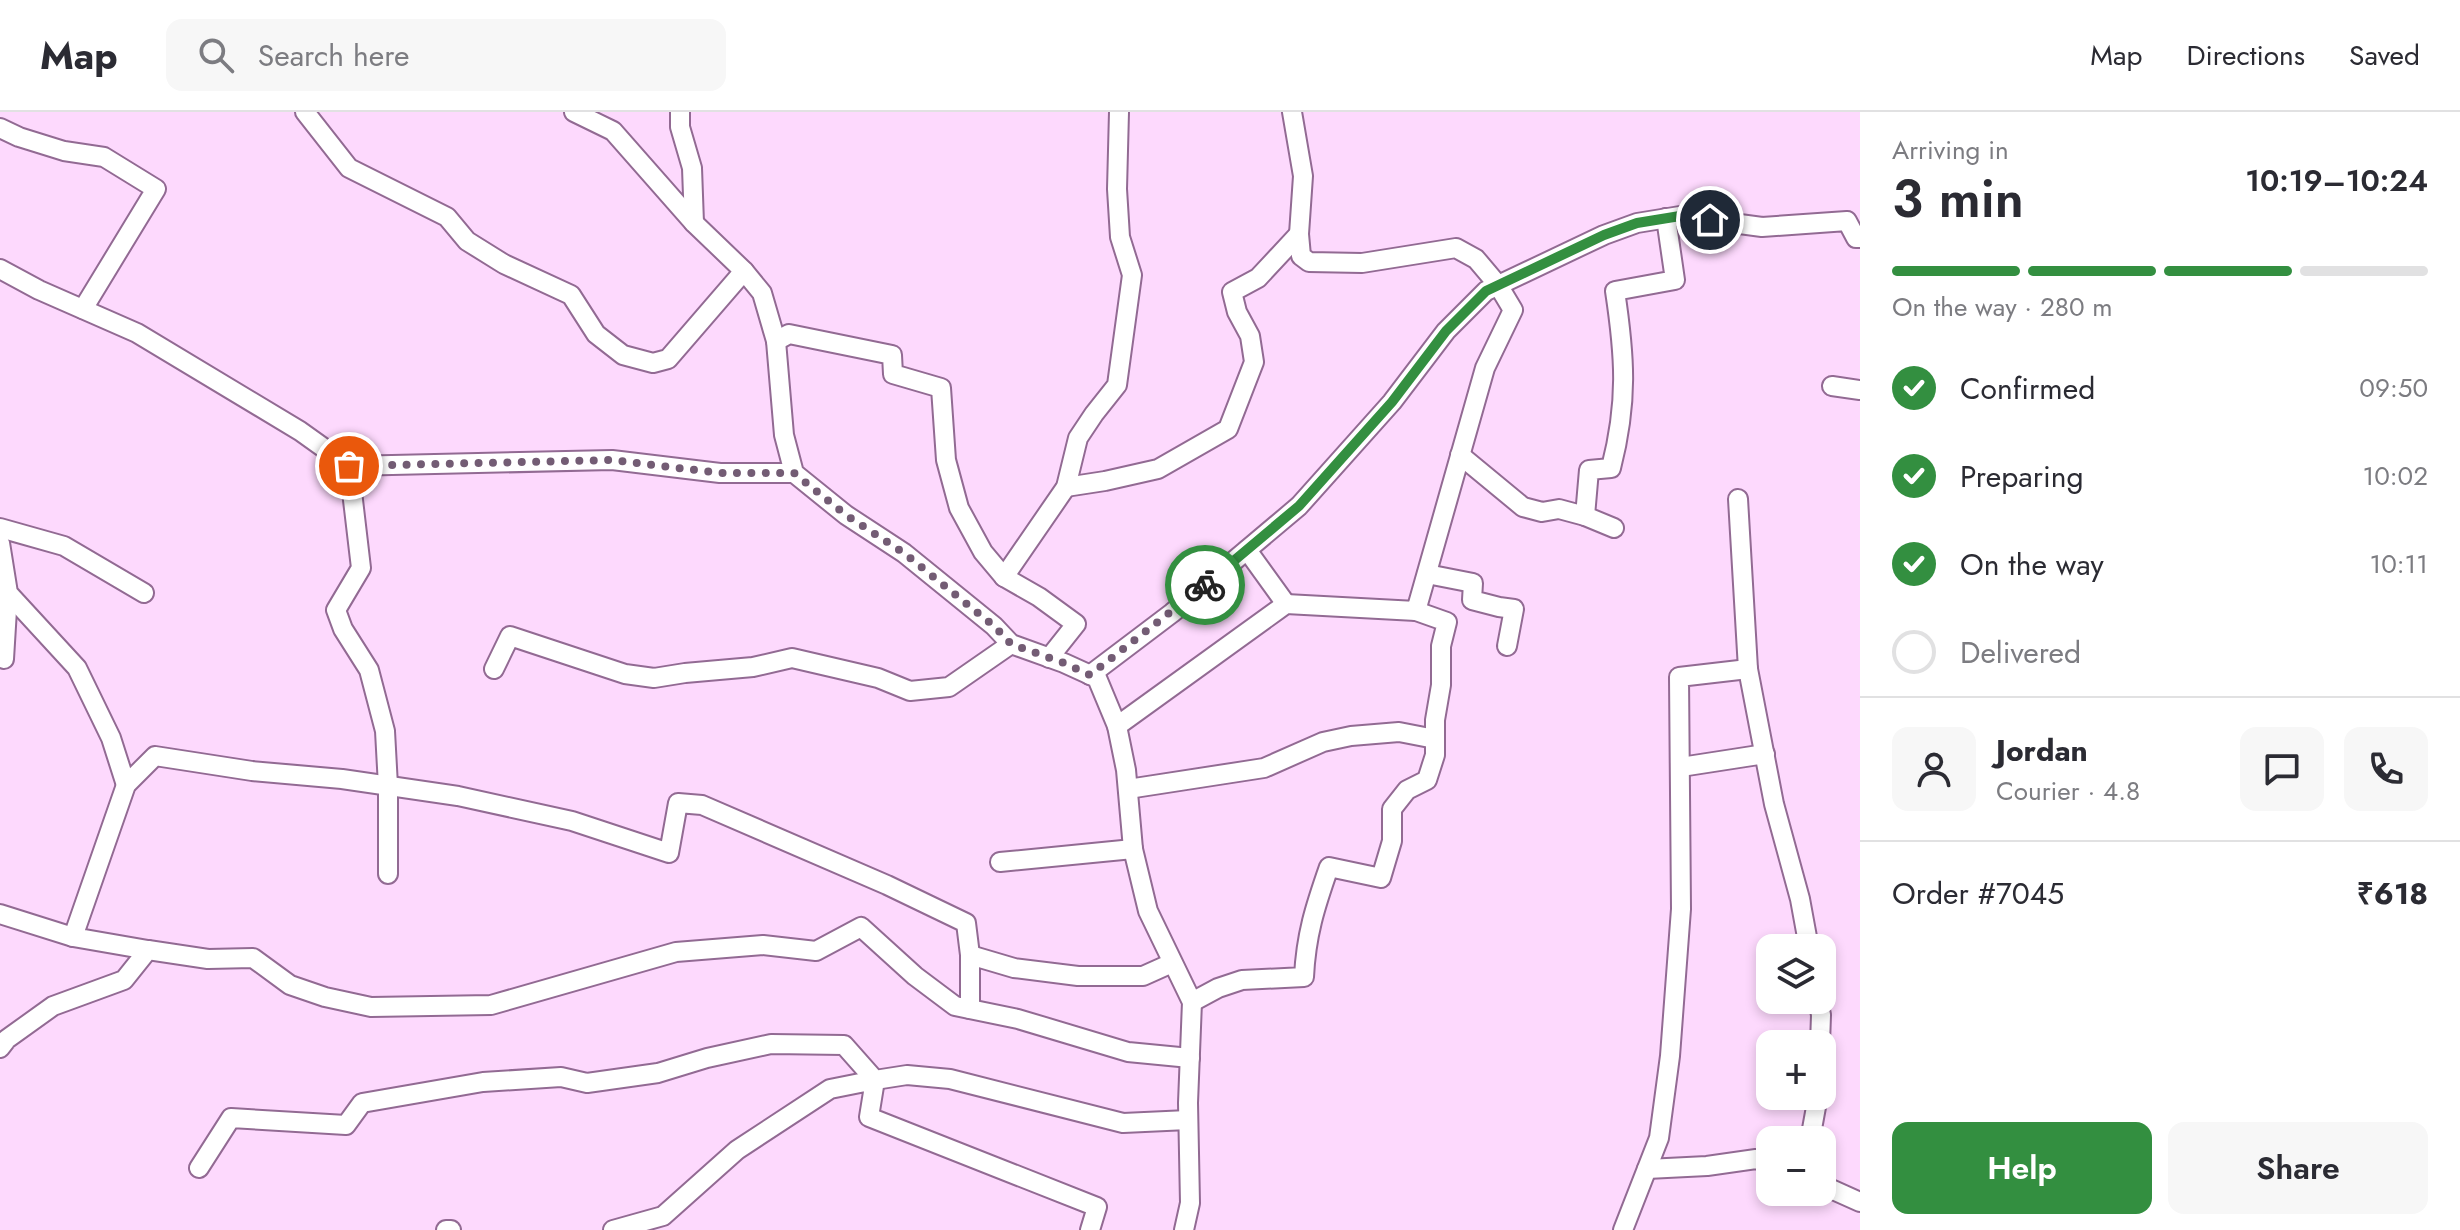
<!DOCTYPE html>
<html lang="en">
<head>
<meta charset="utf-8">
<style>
	:root { --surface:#fff; --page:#f7f7f7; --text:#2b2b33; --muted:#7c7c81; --line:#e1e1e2; --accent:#338f40 }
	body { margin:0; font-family:Jost,sans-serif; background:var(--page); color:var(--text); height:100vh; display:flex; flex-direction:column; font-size:30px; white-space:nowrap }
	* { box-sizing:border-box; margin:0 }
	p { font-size:26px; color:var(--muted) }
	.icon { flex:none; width:44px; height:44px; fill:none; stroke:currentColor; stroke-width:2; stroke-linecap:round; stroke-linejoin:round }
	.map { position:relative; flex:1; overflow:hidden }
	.side { display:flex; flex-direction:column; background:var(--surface); width:600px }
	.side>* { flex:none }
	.buttons { position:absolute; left:1756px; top:822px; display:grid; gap:16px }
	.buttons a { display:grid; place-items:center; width:80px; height:80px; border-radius:16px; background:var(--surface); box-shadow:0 4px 12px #0003; font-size:40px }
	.pin { position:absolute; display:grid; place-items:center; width:68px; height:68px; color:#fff; margin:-34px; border:4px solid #fff; border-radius:50%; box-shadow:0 2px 8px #0007 }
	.courier { position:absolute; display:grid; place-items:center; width:80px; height:80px; margin:-40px; border:6px solid #338f40; border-radius:50%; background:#fff; color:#222; box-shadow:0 2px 10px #0007 }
	.headline em { font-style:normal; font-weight:600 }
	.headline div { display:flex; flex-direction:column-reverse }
	.headline { display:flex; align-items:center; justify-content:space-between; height:136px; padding:0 32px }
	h1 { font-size:52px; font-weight:600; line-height:60px }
	.bar { display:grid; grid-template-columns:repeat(4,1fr); gap:12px 8px; align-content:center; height:96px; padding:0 32px }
	.bar i { height:10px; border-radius:6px; background:var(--line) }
	.bar .on { background:var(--accent) }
	.bar p { grid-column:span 4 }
	.line { display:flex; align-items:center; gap:20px; padding:0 32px; border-top:2px solid var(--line) }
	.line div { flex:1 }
	.round { display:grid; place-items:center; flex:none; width:84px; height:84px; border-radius:16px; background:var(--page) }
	ol { padding:0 32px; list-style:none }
	li { display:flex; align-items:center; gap:24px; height:88px }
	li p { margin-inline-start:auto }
	li .icon { padding:8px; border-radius:50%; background:var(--accent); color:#fff; stroke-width:4 }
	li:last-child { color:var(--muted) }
	li i { width:44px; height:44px; border:4px solid var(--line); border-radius:50% }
	.button { display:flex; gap:16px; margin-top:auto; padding:16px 32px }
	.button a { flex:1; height:92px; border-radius:16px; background:var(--accent); color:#fff; font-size:32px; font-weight:600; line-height:92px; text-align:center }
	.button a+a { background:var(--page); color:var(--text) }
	header { display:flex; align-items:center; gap:48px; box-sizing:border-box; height:112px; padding:0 40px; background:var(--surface); border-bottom:2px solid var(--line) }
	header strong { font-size:38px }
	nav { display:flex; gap:44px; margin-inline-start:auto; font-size:28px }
	.search { width:560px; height:72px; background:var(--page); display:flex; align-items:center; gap:20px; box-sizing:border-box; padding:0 28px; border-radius:16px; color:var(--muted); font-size:30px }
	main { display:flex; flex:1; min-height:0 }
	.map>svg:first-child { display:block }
</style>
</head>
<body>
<header>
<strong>Map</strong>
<div class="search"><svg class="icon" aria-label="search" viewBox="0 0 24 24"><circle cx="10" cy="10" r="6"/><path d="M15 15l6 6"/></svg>Search here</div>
<nav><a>Map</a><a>Directions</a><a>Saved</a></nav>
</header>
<main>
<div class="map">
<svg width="1860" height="1118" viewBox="0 0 1860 1118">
	<rect width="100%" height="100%" fill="#fdd9fd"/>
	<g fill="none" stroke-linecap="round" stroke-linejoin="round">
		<defs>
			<g id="minor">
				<path d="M 305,0 L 349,56 L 447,105 L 467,129 L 504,152 L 571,183 L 596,222 L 623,243 L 653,251 L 668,247 L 744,159 L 762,181 L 776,229 L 784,323 L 794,361 L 846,403 L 904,441 L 994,514 L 1011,532 L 1064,551 L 1097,566 L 1117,614 L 1126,658 L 1133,737 L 1148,799 L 1192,890 L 1188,991 L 1190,1091 L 1184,1118"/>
				<path d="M 574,0 L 613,19 L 694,111 L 744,159"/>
				<path d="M 680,0 L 680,15 L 692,56 L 694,111"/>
				<path d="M 0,16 L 19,25 L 64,39 L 104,45 L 156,77 L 83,197"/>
				<path d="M 0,157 L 39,178 L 137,221 L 300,319 L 349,354 L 612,348 L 720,361 L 794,361"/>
				<path d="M 776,229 L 789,222 L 892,243 L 893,262 L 941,276 L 946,348 L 959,396 L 983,440 L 1004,465 L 1039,485 L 1076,512 L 1049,546"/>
				<path d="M 1832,274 L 1860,278"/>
				<path d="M 1460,343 L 1523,395 L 1542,400 L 1559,397 L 1585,404"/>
				<path d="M 349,354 L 361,456 L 336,498 L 343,517 L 369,558 L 385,619 L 388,674 L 388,762"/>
				<path d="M 1066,375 L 1105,369 L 1158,357 L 1228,317 L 1254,250 L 1250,224 L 1237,200 L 1232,180 L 1258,166 L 1299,122"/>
				<path d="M 1738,387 L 1748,557 L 1774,692 L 1800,787 L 1809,836"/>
				<path d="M 0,416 L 64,434 L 144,481"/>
				<path d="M 1614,416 L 1585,404 L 1589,358 L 1611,356 C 1628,290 1625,245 1615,179 L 1675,168 L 1666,106"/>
				<path d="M 0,431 L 8,481 L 77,556 L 111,626 L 126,673"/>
				<path d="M 1247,438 L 1286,492"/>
				<path d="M 1427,462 L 1473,471 L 1472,488 L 1499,495 L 1514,497 L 1507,534"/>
				<path d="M 1004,465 L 1066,375 L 1078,326 L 1094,302 L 1117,273 L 1132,163 L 1120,125 L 1117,77 L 1119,0"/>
				<path d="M 4,547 L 8,481"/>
				<path d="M 494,557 L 510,524 L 625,562 L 654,566 L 685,561 L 753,555 L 792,546 L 878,566 L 910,579 L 949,575 L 1011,532"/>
				<path d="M 1090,563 L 1172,501 L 1299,394 L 1392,290 L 1446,219 L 1486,179 L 1604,123 L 1637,111 L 1680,104 L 1762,115 L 1847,109 L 1856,126 L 1860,126"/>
				<path d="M 1117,614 L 1286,492 L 1416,499 L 1485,256 L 1513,198 L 1498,173 L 1476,147 L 1456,136 L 1362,151 L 1309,150 L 1301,144 L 1299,122 L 1303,64 L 1292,0"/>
				<path d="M 1681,655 L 1765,642"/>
				<path d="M 1128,677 L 1264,656 L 1323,630 L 1351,624 L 1399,620 L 1435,627"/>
				<path d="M 1000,750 L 1133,737"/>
				<path d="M 0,802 L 73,825"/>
				<path d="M 148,838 L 73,825 L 126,673 L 155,644 L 252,659 L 342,667 L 458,684 L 572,709 L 669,741 L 678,691 L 702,693 L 887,773 L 966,811 L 970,843"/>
				<path d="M 1818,888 L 1821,903 L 1820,932"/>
				<path d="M 1192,890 L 1218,876 L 1242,868 L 1304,865 C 1306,823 1315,795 1329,755 L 1381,766 L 1392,729 L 1392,697 L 1407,678 L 1427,668 L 1435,643 L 1435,608 L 1441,573 L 1441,534 L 1447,510 L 1416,499"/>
				<path d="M 970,897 L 970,843 L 1014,856 L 1078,864 L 1143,864 L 1172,851"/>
				<path d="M 0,936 L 7,927 L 53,894 L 124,868 L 148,838 L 208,847 L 253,846 L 290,873 L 325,885 L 371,895 L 491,893 L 676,840 L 763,833 L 816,839 L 861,815 L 915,864 L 955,894 L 1018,907 L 1128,940 L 1190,946"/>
				<path d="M 1810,1028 L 1818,984"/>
				<path d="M 199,1056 L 231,1006 L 346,1013 L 362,991 L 483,970 L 561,965 L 587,971 L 658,961 L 707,946 L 771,932 L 844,933 L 875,968 L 907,963 L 950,967 L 1123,1011 L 1188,1008"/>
				<path d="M 1647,1057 L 1707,1054 L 1756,1047 L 1770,1052"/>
				<path d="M 1822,1073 L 1860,1090"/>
				<path d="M 446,1118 L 451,1118"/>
				<path d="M 613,1118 L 663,1104 L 737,1038 L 830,977 L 875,968 L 869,1005 L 1097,1095 L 1090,1118"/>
				<path d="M 1623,1118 L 1659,1026 L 1670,944 L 1681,797 L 1679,565 L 1748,557"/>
			</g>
		</defs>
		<use href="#minor" stroke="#926a93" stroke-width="22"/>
		<use href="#minor" stroke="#fff" stroke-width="18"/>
	</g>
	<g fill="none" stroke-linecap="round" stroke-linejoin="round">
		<path stroke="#735c74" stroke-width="8" stroke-dasharray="0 14.4" d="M 349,354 L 612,348 L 720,361 L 794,361 L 846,403 L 904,441 L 994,514 L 1011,532 L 1064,551 L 1090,563 L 1205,473"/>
		<path stroke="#338f40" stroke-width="10" d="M 1205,473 L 1299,394 L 1392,290 L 1446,219 L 1486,179 L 1604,123 L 1637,111 L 1680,104 L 1710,108"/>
	</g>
</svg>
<div class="buttons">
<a><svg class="icon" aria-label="layers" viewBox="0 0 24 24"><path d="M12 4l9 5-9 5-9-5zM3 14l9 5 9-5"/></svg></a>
<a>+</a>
<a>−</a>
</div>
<div class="pin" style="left:349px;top:354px;background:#ea580c"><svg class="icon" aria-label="bag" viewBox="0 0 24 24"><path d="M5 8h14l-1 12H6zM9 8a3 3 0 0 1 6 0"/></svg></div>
<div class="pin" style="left:1710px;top:108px;background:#1f2937"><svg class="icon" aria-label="home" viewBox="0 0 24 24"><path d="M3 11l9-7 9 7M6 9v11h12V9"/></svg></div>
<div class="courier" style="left:1205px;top:473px"><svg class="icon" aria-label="bike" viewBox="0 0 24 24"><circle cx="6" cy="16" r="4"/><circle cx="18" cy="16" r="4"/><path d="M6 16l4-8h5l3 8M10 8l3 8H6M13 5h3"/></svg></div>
</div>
<section class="side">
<div class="headline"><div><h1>3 min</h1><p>Arriving in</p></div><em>10:19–10:24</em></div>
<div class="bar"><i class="on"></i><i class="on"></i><i class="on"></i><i></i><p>On the way · 280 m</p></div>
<ol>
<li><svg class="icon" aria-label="check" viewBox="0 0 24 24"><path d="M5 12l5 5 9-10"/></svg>Confirmed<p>09:50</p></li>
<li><svg class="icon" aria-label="check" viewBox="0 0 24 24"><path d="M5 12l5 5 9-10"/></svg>Preparing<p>10:02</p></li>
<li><svg class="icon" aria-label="check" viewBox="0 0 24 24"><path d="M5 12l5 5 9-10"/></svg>On the way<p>10:11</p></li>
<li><i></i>Delivered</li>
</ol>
<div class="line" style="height:144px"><a class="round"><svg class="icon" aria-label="person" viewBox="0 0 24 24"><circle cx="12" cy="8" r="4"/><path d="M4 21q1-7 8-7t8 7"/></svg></a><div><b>Jordan</b><p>Courier · 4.8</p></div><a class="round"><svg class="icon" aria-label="chat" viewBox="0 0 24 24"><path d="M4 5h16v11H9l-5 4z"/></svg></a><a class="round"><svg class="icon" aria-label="phone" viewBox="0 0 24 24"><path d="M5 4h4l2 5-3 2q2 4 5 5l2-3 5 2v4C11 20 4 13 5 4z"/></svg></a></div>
<div class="line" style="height:104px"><div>Order #7045</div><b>₹618</b></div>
<div class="button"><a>Help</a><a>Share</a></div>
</section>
</main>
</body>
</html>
